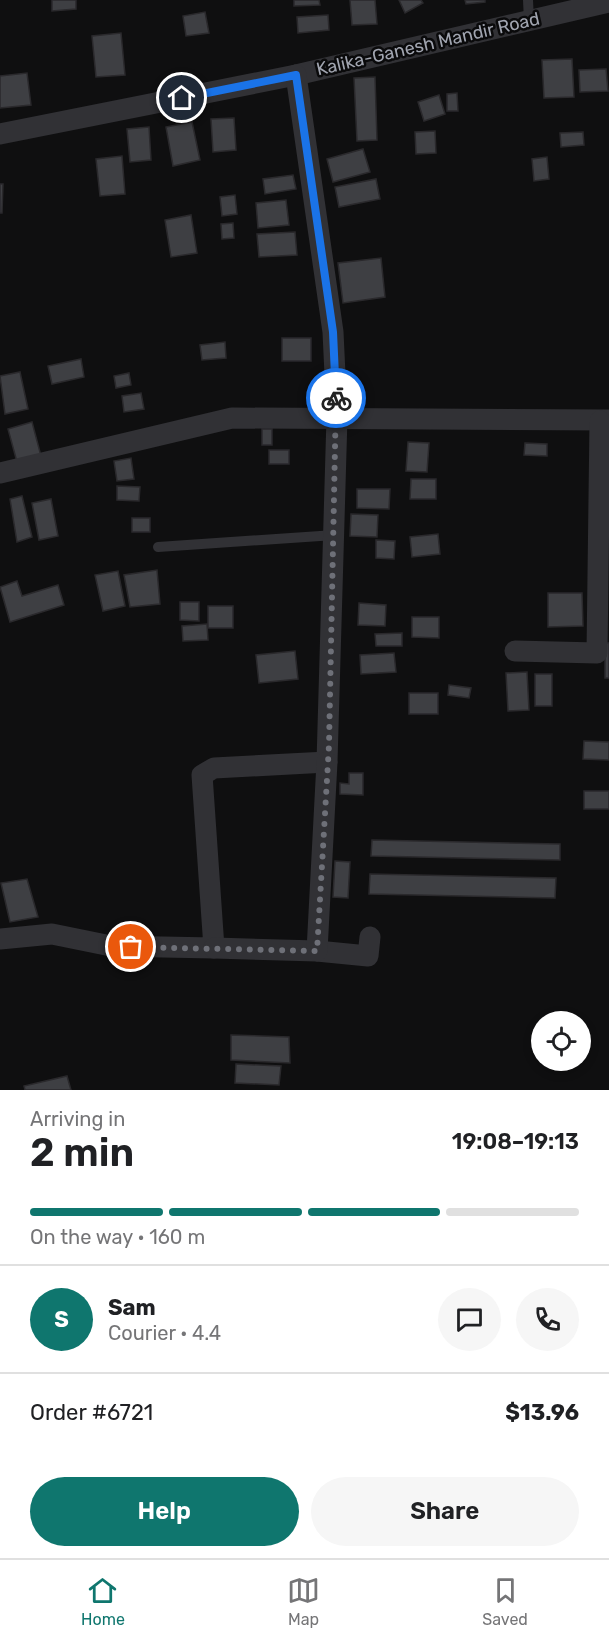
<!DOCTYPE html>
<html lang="en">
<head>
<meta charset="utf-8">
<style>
	:root { --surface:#fff; --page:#f6f6f6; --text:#202124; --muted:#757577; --line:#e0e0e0; --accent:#0f766e }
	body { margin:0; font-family:Rubik,sans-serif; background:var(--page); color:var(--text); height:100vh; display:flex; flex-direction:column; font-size:22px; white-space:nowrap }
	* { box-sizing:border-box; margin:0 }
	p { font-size:20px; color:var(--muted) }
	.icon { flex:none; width:33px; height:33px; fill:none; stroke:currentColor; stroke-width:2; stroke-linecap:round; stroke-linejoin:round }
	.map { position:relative; height:1090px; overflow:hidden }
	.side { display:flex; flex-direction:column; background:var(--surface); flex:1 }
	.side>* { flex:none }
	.fabs { position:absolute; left:531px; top:1011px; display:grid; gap:12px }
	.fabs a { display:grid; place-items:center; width:60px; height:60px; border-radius:50%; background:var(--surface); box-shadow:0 3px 9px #0003; font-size:30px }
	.pin { position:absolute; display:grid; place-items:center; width:51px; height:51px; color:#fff; margin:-26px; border:3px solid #fff; border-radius:50%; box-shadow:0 2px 6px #0007 }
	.courier { position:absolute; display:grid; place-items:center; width:60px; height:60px; margin:-30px; border:4px solid #1a73e8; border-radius:50%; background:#fff; color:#222; box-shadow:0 2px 8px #0007 }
	.summary em { font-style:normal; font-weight:600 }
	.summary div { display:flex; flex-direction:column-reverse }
	.summary { display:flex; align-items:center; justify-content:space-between; height:102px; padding:0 30px }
	h1 { font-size:39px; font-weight:600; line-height:45px }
	.bar { display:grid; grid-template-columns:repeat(4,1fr); gap:9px 6px; align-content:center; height:72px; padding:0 30px }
	.bar i { height:8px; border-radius:4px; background:var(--line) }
	.bar .active { background:var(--accent) }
	.bar p { grid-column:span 4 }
	.line { display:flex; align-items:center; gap:15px; padding:0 30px; border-top:2px solid var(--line) }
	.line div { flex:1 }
	.round { display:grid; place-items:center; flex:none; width:63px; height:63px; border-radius:32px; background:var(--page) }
	.button { display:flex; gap:12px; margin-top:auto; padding:12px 30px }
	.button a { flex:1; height:69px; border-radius:36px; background:var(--accent); color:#fff; font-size:24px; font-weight:600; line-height:69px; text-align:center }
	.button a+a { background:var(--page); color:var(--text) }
	.menu { display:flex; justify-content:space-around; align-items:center; height:84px; border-top:2px solid var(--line); background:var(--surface); font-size:16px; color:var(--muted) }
	.menu a { display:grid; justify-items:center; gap:3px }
	.menu .active { color:var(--accent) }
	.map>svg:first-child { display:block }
</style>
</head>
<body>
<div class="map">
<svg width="609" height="1090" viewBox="0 0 609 1090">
	<rect width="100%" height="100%" fill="#0f0f10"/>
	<g fill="#3e3f43" stroke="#2a292c" stroke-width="1.5">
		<path d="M 52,0 L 76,0 L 76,9 L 52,11 Z"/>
		<path d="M 294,0 L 319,0 L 320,5 L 294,6 Z"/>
		<path d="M 350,0 L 375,0 L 377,24 L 352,25 Z"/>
		<path d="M 399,0 L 421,0 L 423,3 L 405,13 Z"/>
		<path d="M 465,0 L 485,0 L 485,2 L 466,4 Z"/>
		<path d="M 205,12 L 209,33 L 186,36 L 183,16 Z"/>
		<path d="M 328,15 L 329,30 L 298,33 L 297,17 Z"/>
		<path d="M 121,33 L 125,75 L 96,77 L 92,36 Z"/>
		<path d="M 572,59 L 574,97 L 544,98 L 542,60 Z"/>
		<path d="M 606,69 L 608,91 L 580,92 L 579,70 Z"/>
		<path d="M 27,73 L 31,105 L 0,108 L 0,76 Z"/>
		<path d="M 375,77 L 377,140 L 357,141 L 354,78 Z"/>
		<path d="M 457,93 L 458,111 L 447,111 L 447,94 Z"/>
		<path d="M 439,95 L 445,114 L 424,121 L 418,102 Z"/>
		<path d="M 234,118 L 236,150 L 213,152 L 211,119 Z"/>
		<path d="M 192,122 L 200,160 L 173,166 L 166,127 Z"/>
		<path d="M 149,127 L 151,160 L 130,162 L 127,129 Z"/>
		<path d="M 435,131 L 436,153 L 416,154 L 415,132 Z"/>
		<path d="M 583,132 L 584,145 L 561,147 L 560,133 Z"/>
		<path d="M 363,149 L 370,172 L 333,182 L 327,159 Z"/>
		<path d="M 122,156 L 125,194 L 100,196 L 96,159 Z"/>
		<path d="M 547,157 L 549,179 L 534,181 L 532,159 Z"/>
		<path d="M 293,175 L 296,189 L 265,194 L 263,179 Z"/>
		<path d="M 376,179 L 380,199 L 339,207 L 335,187 Z"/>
		<path d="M 0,184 L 3,184 L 2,213 L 0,213 Z"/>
		<path d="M 235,195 L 237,214 L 222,216 L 220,197 Z"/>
		<path d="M 286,200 L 289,225 L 258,228 L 256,203 Z"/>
		<path d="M 191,215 L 197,253 L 171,257 L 165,220 Z"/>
		<path d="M 233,223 L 234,238 L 222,239 L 221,224 Z"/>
		<path d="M 295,232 L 297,255 L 259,257 L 257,234 Z"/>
		<path d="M 381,258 L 385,297 L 343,303 L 338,263 Z"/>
		<rect x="282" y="338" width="29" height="23"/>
		<path d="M 225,342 L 226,358 L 202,360 L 200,345 Z"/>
		<path d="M 81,359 L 84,377 L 52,384 L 48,366 Z"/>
		<path d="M 20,372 L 28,409 L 5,414 L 0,376 Z"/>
		<path d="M 129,373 L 131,385 L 116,388 L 114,376 Z"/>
		<path d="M 141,393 L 144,409 L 124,412 L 122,396 Z"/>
		<path d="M 32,422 L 41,456 L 17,462 L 8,429 Z"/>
		<rect x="262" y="429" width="10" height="16"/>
		<path d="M 408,442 L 429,443 L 427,472 L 406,471 Z"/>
		<path d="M 525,443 L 547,444 L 547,456 L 524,455 Z"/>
		<rect x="269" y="450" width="20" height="14"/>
		<path d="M 131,458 L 134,479 L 117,481 L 114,461 Z"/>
		<path d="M 411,479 L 436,479 L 436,499 L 410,499 Z"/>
		<path d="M 117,486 L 140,487 L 139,501 L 117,500 Z"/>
		<path d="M 357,489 L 390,489 L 389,509 L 357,508 Z"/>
		<path d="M 22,496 L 32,537 L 17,542 L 10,499 Z"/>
		<path d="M 51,499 L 58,536 L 39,540 L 32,503 Z"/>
		<path d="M 351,514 L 378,515 L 377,537 L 350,536 Z"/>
		<rect x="132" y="518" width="18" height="14"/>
		<path d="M 438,534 L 440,554 L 412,557 L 410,537 Z"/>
		<path d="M 376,540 L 395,541 L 394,559 L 376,558 Z"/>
		<path d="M 157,570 L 160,604 L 130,607 L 124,575 Z"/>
		<path d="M 118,571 L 125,606 L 103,611 L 95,575 Z"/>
		<path d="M 17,581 L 22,596 L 58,585 L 64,605 L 10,622 L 0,587 Z"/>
		<path d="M 548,593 L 582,593 L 583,626 L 548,627 Z"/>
		<path d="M 180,602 L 199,602 L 199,621 L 180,620 Z"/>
		<path d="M 359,603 L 386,605 L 385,626 L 358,625 Z"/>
		<rect x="208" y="606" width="25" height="22"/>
		<path d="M 412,617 L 439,617 L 439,638 L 412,637 Z"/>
		<path d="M 207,624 L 208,640 L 183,641 L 182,626 Z"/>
		<path d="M 402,633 L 402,646 L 376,646 L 375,634 Z"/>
		<rect x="605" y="643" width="4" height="35"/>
		<path d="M 295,651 L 298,679 L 259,683 L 256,655 Z"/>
		<path d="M 394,653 L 396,672 L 361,674 L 360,655 Z"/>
		<path d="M 527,672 L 529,710 L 508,711 L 506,673 Z"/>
		<rect x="535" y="674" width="17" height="32"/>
		<path d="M 449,685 L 471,688 L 469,698 L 448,695 Z"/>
		<rect x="409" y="693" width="29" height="21"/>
		<path d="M 584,741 L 609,742 L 609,760 L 583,759 Z"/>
		<path d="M 349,773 L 363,773 L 363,795 L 340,794 L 340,783 L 349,784 Z"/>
		<rect x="584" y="791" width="25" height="18"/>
		<path d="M 372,840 L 560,844 L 560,860 L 371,856 Z"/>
		<path d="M 335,861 L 350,862 L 348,898 L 333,897 Z"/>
		<path d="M 370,874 L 556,878 L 555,898 L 369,894 Z"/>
		<path d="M 27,879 L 38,917 L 10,922 L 1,883 Z"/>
		<path d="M 231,1035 L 289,1037 L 290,1063 L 231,1060 Z"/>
		<path d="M 236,1064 L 281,1066 L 279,1085 L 235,1083 Z"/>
		<path d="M 67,1076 L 71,1090 L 25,1090 L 24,1086 Z"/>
	</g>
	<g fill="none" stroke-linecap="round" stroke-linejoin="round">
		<g stroke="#313135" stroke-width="10">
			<path d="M 528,0 L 529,21"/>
			<path d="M 158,547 L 335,535"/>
		</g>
		<g stroke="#313135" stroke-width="21">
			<path d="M 0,134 L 296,75 L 609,2"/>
			<path d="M 0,473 L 232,418 L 609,420"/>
			<path d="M 515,651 L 597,653 L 600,421"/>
			<path d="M 0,939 L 52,934 L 111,946 L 214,948 L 202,775 L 214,768 L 327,762 L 337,417 L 333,332 L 296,75"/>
			<path d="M 214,948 L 317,951 L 368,956 L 370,937"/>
			<path d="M 317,951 L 327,762"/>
		</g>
	</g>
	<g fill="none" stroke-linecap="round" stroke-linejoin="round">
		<path stroke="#6e7078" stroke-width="6" stroke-dasharray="0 10.8" d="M 131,947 L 317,951 L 329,745 L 336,398"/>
		<path stroke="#1a73e8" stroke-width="8" d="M 182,98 L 296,75 L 333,332 L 336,398"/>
	</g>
	<g text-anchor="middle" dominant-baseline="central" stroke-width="5" stroke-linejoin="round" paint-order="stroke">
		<g font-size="18" fill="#a1a5b0" stroke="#0a0a0b">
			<text transform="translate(428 44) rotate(-13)">Kalika-Ganesh Mandir Road</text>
		</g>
	</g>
</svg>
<div class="fabs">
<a><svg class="icon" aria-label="locate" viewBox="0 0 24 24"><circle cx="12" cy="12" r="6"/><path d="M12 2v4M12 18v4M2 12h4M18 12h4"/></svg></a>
</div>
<div class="pin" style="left:131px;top:947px;background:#ea580c"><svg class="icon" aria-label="bag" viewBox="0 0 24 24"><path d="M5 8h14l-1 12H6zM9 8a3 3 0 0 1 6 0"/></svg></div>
<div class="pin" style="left:182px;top:98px;background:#1f2937"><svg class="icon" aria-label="home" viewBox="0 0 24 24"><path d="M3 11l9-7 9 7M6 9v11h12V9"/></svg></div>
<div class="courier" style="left:336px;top:398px"><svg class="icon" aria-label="bike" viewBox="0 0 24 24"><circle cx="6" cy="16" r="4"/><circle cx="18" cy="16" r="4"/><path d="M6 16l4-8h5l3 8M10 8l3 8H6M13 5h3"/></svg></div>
</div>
<section class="side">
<div class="summary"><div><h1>2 min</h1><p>Arriving in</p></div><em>19:08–19:13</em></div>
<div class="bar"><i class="active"></i><i class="active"></i><i class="active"></i><i></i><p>On the way · 160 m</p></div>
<div class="line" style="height:108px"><b class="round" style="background:var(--accent);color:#fff">S</b><div><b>Sam</b><p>Courier · 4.4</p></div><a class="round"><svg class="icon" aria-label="chat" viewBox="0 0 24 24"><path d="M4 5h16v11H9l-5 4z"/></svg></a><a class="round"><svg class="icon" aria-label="phone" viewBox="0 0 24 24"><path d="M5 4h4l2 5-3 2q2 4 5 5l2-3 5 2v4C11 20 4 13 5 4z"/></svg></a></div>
<div class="line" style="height:78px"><div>Order #6721</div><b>$13.96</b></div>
<div class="button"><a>Help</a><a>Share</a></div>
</section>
<nav class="menu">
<a class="active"><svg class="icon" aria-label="home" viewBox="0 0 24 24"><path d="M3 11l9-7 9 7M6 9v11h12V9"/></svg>Home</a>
<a><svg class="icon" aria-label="map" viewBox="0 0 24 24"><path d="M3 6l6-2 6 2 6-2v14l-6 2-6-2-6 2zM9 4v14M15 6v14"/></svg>Map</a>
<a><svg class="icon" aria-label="saved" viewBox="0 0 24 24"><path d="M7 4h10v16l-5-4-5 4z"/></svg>Saved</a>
</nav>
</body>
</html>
